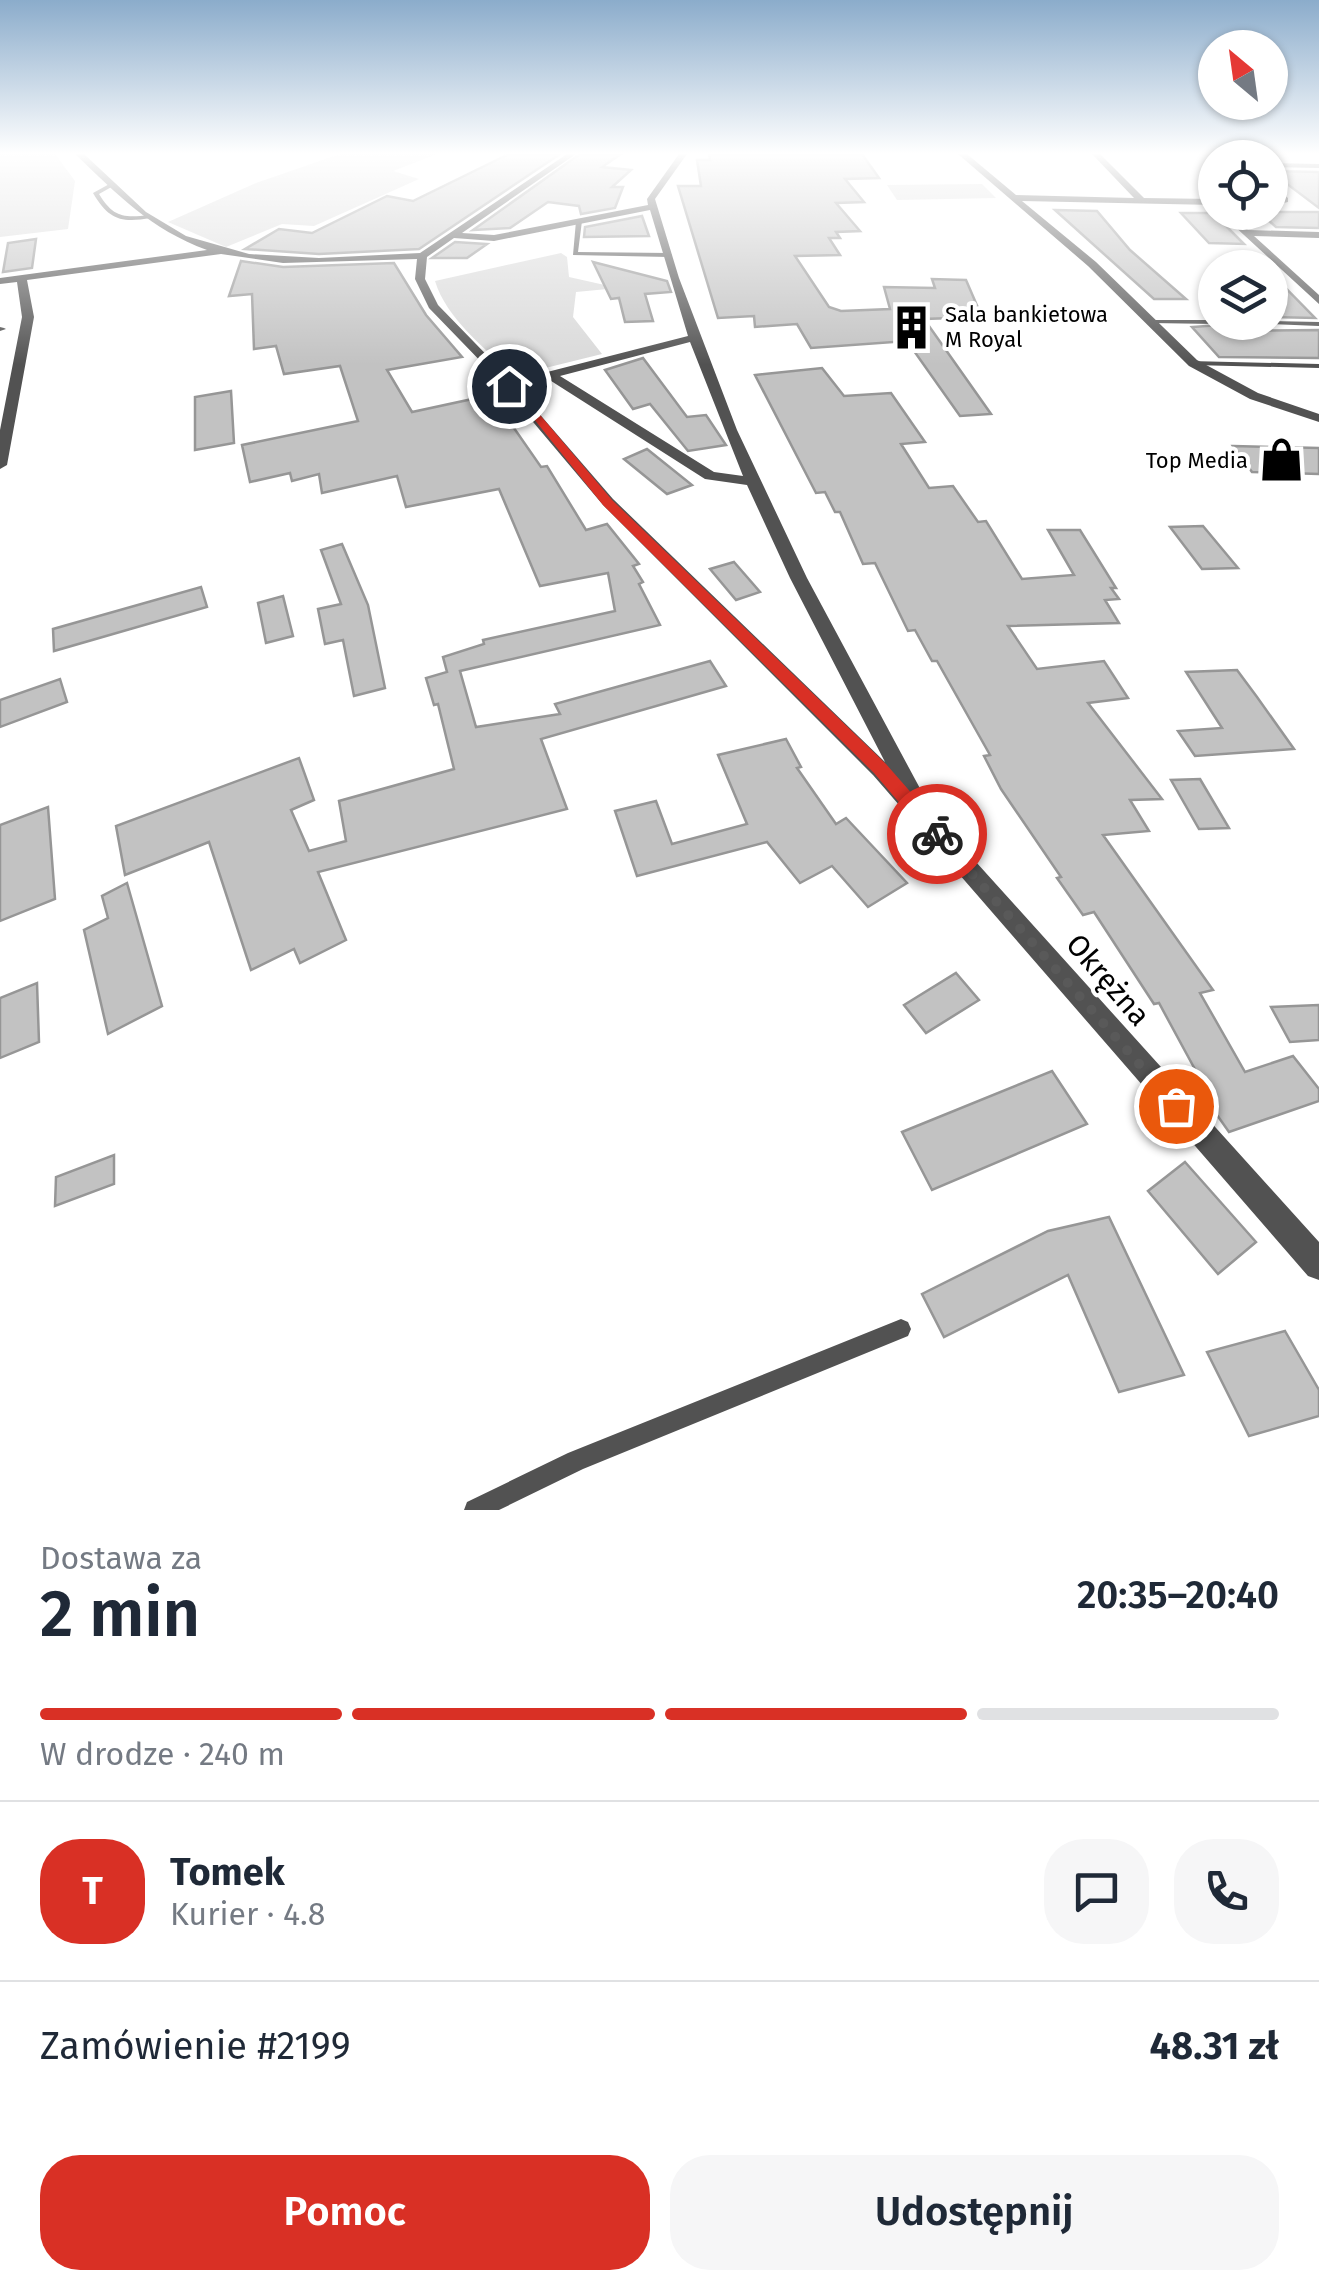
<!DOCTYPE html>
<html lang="pl">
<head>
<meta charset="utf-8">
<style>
	:root { --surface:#fff; --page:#f6f6f7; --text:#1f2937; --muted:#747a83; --line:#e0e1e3; --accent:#d93025 }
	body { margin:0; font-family:"Fira Sans",sans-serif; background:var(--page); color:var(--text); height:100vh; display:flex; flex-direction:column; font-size:38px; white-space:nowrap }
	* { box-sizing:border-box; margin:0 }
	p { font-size:32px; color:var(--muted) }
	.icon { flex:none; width:55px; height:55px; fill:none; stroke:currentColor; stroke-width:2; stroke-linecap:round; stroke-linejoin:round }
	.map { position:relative; height:1510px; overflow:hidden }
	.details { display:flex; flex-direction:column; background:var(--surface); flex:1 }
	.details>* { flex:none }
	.needle { width:65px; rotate:331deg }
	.fabs { position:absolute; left:1198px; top:30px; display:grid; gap:20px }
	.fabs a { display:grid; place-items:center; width:90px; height:90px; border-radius:50%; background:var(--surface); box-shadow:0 2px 8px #0004; font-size:50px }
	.pin { position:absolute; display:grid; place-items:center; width:85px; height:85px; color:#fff; margin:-42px; border:5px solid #fff; border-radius:50%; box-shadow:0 2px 10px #0007 }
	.courier { position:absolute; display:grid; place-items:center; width:100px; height:100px; margin:-50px; border:8px solid #d93025; border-radius:50%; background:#fff; color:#222; box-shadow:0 2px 12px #0007 }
	.headline em { font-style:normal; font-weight:600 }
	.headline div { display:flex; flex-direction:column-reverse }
	.headline { display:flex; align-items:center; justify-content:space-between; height:170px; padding:0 40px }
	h1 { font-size:65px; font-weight:600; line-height:75px }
	.bar { display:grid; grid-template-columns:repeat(4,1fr); gap:15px 10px; align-content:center; height:120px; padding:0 40px }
	.bar i { height:12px; border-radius:8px; background:var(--line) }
	.bar .active { background:var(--accent) }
	.bar p { grid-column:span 4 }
	.line { display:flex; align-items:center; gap:25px; padding:0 40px; border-top:2px solid var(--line) }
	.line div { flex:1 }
	.round { display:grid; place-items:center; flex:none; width:105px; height:105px; border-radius:40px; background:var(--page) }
	.primary-button { display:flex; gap:20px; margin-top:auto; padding:20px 40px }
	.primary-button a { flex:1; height:115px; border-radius:40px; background:var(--accent); color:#fff; font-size:40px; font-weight:600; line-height:115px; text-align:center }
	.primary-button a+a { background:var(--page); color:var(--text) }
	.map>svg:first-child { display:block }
</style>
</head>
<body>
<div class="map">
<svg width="1319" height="1510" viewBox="0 0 1319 1510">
	<rect width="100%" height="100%" fill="#fff"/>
	<g fill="#d9d9d9">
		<path d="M 0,154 L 55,154 L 75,181 L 68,229 L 0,237 Z"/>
		<path d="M 340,154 L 437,154 L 393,171 L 419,179 L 314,226 L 282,224 L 226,247 L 168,222 L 256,183 Z"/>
		<path d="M 982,184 L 996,198 L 897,200 L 887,185 Z"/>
		<path d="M 561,253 L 567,257 L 569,277 L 618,288 L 576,292 L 573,317 L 602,354 L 513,376 C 486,348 447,320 435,281 Z"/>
	</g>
	<g fill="#c2c2c2" stroke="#969696" stroke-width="2.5">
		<path d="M 509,154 L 560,154 L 419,249 L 319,254 L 245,249 L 279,229 L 312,233 L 387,196 L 413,201 Z"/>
		<path d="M 580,154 L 621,154 L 602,167 L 631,170 L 612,187 L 623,187 L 615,208 L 581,214 L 579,206 L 548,202 L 510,228 L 473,230 Z"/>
		<path d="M 709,154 L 862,154 L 879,178 L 845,179 L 864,202 L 836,203 L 860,231 L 836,232 L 840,238 L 829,238 L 840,255 L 795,256 L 829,307 L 841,311 L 890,309 L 884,287 L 935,288 L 932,279 L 966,280 L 982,317 L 924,319 L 991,414 L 960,416 L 907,341 L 811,348 L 797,324 L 755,327 L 754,316 L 718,318 L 678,186 L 701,186 L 697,160 L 710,160 Z"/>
		<path d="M 1270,171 L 1319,172 L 1319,208 Z"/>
		<path d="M 1055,210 L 1097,211 L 1130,250 L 1186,299 L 1154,299 Z"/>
		<path d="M 1259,212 L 1319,212 L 1319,228 L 1276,227 Z"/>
		<path d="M 1181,213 L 1213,213 L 1244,244 L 1209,243 Z"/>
		<path d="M 642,216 L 649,236 L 584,237 L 585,227 Z"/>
		<path d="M 36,239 L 32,268 L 3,272 L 8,243 Z"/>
		<path d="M 455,242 L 487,244 L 467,258 L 432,258 Z"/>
		<path d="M 241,261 L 283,267 L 394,263 L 426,315 L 462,357 L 387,370 L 412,412 L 491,395 L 541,467 L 547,466 L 586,530 L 607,524 L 639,564 L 633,566 L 643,582 L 639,584 L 660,625 L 460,671 L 476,727 L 560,714 L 555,704 L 710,661 L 726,686 L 541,739 L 567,809 L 318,872 L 346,940 L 300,963 L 294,949 L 251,970 L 209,842 L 125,875 L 116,826 L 299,758 L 314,800 L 291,810 L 309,851 L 346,841 L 339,801 L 454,769 L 438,704 L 434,705 L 426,678 L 447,672 L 443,657 L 484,644 L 483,640 L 615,611 L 608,573 L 540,586 L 499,489 L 406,507 L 397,476 L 322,493 L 319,474 L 292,481 L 290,473 L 250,482 L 242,445 L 358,421 L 340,366 L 284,374 L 276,346 L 254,349 L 252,294 L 229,296 Z"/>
		<path d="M 593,262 L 667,281 L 671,292 L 645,294 L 653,321 L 625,322 L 619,298 L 611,299 Z"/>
		<path d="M 1270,272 L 1315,318 L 1270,317 Z"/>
		<path d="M 1220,325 L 1236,331 L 1319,330 L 1319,358 L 1219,357 L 1192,327 Z"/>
		<path d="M 643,358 L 687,417 L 706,415 L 726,445 L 688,451 L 650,404 L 633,409 L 605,370 Z"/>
		<path d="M 822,368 L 844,396 L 891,393 L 925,442 L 901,444 L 929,488 L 953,486 L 978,522 L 986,521 L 1022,579 L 1074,575 L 1048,530 L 1080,530 L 1116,588 L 1111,588 L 1119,599 L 1105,600 L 1119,623 L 1008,626 L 1037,669 L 1104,661 L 1128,698 L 1088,703 L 1162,799 L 1130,800 L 1149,831 L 1103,835 L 1213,990 L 1200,993 L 1245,1072 L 1293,1056 L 1319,1089 L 1319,1101 L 1229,1132 L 1198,1088 L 1204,1086 L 1159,1003 L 1154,1004 L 1094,912 L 1083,915 L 1057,878 L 1061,877 L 1001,789 L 984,756 L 990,755 L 937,661 L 932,661 L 915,630 L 908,631 L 875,563 L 863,564 L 840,512 L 835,512 L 825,492 L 816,493 L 755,375 Z"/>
		<path d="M 231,391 L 234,443 L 195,450 L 195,397 Z"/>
		<path d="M 1233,446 L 1319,448 L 1319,474 L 1252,472 Z"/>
		<path d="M 647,449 L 692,485 L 667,494 L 624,459 Z"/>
		<path d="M 1203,526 L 1238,568 L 1202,569 L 1170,527 Z"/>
		<path d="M 342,544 L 368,605 L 385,688 L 354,696 L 343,640 L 325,644 L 318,609 L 341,604 L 321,550 Z"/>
		<path d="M 734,562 L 760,592 L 736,600 L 710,569 Z"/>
		<path d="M 201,587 L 207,607 L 54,651 L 53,629 Z"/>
		<path d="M 283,596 L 293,636 L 266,643 L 258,603 Z"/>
		<path d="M 1237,670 L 1257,697 L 1294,749 L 1195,756 L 1178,731 L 1222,728 L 1186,672 Z"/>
		<path d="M 60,679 L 67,702 L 0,727 L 0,700 Z"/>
		<path d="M 786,739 L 801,767 L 797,768 L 836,824 L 846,818 L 907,883 L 868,907 L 832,866 L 800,883 L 767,842 L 637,876 L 615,811 L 656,801 L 672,844 L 747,824 L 718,755 Z"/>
		<path d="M 1200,779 L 1229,828 L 1199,829 L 1171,780 Z"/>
		<path d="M 48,807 L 55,899 L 0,921 L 0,825 Z"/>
		<path d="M 127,883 L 162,1006 L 108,1034 L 84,930 L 108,918 L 102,896 Z"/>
		<path d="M 956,973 L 979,1000 L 926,1033 L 904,1005 Z"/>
		<path d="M 37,983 L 39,1042 L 0,1058 L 0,998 Z"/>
		<path d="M 1319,1005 L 1319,1040 L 1290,1042 L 1271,1007 Z"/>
		<path d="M 1052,1071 L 1087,1124 L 932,1190 L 902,1132 Z"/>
		<path d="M 114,1155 L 114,1184 L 55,1206 L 56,1177 Z"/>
		<path d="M 1185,1162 L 1256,1242 L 1218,1274 L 1148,1191 Z"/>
		<path d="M 1109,1217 L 1184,1375 L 1119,1392 L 1068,1275 L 944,1337 L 922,1294 L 1048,1231 Z"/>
		<path d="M 1285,1331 L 1319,1390 L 1319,1416 L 1249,1436 L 1207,1352 Z"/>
	</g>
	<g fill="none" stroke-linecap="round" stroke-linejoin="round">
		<g fill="#525252" fill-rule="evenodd">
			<path d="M 113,182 L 115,185 L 99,194 C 113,217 123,218 149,215 L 151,218 C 121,223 109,220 93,193 Z"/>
			<path d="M 579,219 L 582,221 L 578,252 L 669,253 L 672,255 L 669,257 L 573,255 L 576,221 Z"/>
			<path d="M 1149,320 L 1215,320 L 1215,322 L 1218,322 L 1215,324 L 1151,323 L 1148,321 Z"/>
			<path d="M 1270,321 L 1319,322 L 1319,326 L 1222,322 L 1270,322 Z"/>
			<path d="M 0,327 L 4,328 L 6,329 L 0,331 Z"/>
			<path d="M 1190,361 L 1319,364 L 1319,368 L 1193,365 L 1190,365 Z"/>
			<path d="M 901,1319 L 908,1322 L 911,1329 L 908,1336 L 583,1469 L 499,1510 L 464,1510 L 467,1502 L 568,1453 Z"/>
		</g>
		<g fill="#525252" fill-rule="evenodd">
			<path d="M 75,154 L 84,154 L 146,212 L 186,236 L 249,254 L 319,258 L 420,253 L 567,154 L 576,154 L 462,233 L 494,235 L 648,205 L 647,199 L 679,154 L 687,154 L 655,199 L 679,278 L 737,430 L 807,578 L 923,794 L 920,800 L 1319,1242 L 1319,1280 L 1308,1276 L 873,775 L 603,505 L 490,371 L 429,308 L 415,279 L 417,259 L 283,263 L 221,254 L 27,280 L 34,317 L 7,465 L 0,469 L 0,430 L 22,317 L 17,282 L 0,284 L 0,278 L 207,250 C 150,229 118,195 75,154 ZM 650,210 L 688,336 L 512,381 L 438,305 L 425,279 L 427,257 L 454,238 L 494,241 ZM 690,342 L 743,476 L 714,472 L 560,376 ZM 548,379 L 705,479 L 747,485 L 790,578 L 885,762 L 613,499 L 517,388 Z"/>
			<path d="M 958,154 L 967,154 L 1016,195 L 1134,198 L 1092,154 L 1100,154 L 1144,198 L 1215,199 L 1215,205 L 1022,201 L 1096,262 L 1197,360 L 1258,393 L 1319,414 L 1319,422 L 1250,399 L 1189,366 L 1088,266 Z"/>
			<path d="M 1224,154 L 1232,154 L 1236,158 L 1227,158 Z"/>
			<path d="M 1270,163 L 1319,164 L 1319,168 L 1270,167 Z"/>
			<path d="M 1270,184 L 1288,198 L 1288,202 L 1270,206 L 1270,200 L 1278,199 L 1270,191 Z"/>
			<path d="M 1219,212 L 1229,212 L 1248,230 L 1319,232 L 1319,238 L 1254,236 L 1319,295 L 1319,304 Z"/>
		</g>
	</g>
	<linearGradient id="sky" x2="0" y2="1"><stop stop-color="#8baccb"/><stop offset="0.42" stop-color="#fff"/><stop offset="1" stop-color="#fff" stop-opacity="0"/></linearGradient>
	<rect width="1319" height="365" fill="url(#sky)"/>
	<path fill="#d93025" d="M 505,383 L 513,383 L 612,500 L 886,764 L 943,829 L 943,840 L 931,840 L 874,773 L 603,505 Z"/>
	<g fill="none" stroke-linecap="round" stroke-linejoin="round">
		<path stroke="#595959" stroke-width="10" stroke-dasharray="0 18" d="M 937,834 L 1176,1106"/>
	</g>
	<defs>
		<symbol id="building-bare" viewBox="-9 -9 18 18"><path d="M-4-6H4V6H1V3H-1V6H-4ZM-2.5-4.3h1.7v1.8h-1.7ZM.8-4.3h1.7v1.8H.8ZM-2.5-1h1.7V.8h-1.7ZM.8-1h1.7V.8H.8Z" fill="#000" stroke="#fff" stroke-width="2.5" paint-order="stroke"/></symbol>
		<symbol id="shop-bare" viewBox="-9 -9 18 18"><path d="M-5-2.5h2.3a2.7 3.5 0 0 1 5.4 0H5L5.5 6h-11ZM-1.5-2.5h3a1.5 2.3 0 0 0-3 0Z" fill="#000" stroke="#fff" stroke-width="2.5" paint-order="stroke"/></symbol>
	</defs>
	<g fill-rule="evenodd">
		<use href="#building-bare" x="880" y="296" width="63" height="63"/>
		<use href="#shop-bare" x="1250" y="428" width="63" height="63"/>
	</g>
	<g text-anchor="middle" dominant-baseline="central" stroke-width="8" stroke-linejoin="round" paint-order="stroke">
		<g font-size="22" fill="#000" stroke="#fff" text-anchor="start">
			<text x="945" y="314">Sala bankietowa<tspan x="945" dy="25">M Royal</tspan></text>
			<text x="1248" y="460" text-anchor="end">Top Media</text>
		</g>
		<g font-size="30" fill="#000" stroke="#fff">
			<text transform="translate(1108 980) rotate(49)">Okrężna</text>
		</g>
	</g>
</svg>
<div class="fabs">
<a><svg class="needle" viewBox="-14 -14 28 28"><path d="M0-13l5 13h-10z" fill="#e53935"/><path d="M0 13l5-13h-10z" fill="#747a83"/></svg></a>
<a><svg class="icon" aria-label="locate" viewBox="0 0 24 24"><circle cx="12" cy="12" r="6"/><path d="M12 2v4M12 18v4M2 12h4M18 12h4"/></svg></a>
<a><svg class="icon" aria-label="layers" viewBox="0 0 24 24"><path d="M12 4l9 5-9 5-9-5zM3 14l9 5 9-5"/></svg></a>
</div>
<div class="pin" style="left:1176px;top:1106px;background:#ea580c"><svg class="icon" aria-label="bag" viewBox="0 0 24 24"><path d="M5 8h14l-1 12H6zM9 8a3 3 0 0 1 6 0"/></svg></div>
<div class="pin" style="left:509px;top:386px;background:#1f2937"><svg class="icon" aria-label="home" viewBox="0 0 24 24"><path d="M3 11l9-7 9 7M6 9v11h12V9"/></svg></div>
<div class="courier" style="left:937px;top:834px"><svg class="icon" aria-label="bike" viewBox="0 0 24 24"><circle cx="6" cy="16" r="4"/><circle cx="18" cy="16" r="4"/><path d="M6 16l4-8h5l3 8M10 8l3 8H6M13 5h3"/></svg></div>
</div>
<section class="details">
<div class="headline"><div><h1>2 min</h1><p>Dostawa za</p></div><em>20:35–20:40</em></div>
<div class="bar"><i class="active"></i><i class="active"></i><i class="active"></i><i></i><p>W drodze · 240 m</p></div>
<div class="line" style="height:180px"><b class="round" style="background:var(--accent);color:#fff">T</b><div><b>Tomek</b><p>Kurier · 4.8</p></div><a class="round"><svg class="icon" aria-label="chat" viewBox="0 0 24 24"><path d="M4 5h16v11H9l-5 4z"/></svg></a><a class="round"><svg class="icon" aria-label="phone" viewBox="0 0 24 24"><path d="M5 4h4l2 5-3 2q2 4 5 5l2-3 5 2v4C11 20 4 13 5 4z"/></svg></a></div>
<div class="line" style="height:130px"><div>Zamówienie #2199</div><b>48.31 zł</b></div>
<div class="primary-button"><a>Pomoc</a><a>Udostępnij</a></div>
</section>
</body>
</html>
